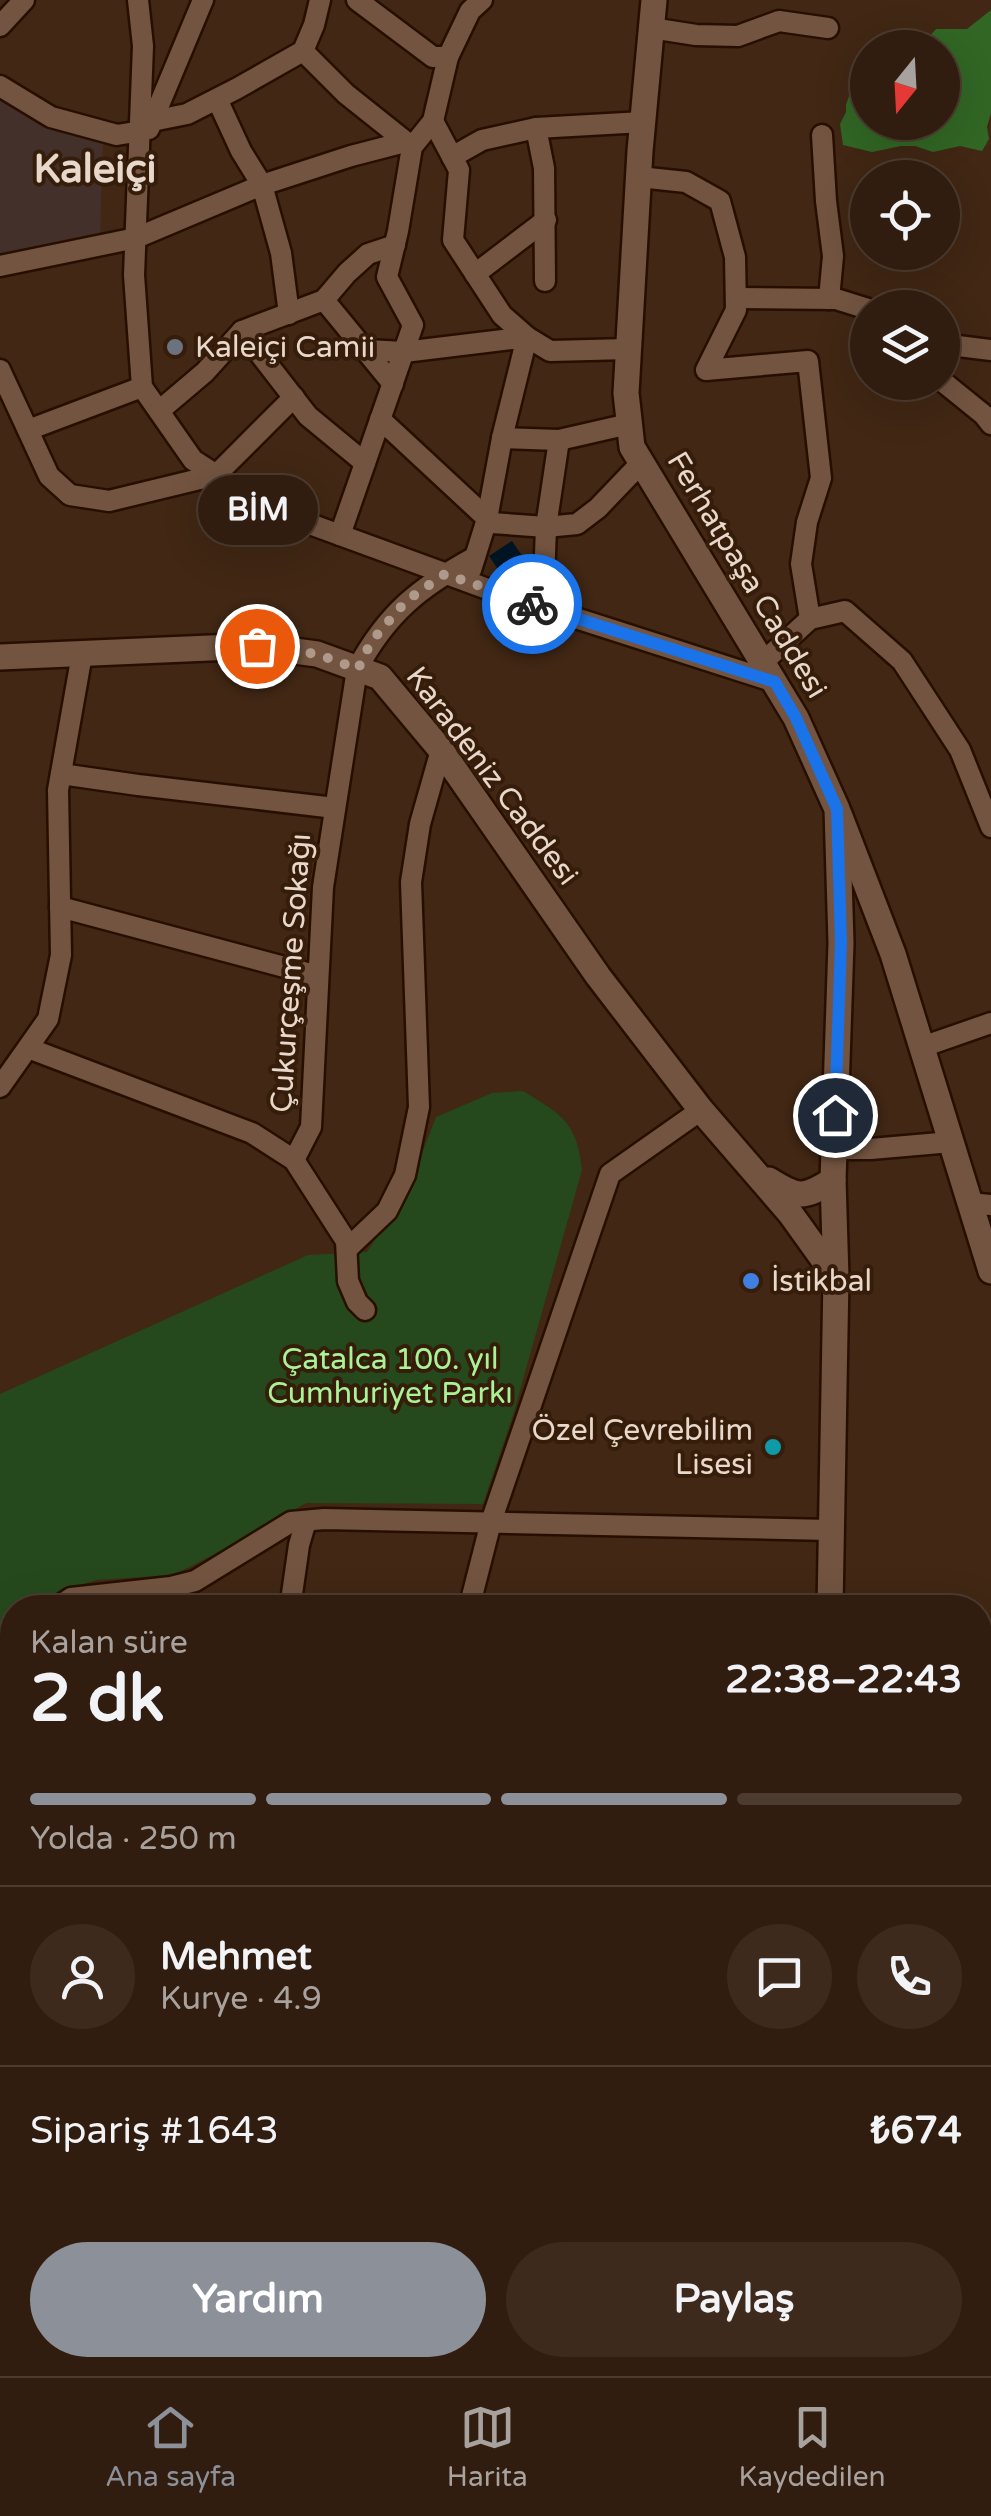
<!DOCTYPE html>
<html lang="tr">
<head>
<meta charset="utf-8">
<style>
	:root { --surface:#311d0f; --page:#3d2a1d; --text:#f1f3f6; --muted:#a8a29e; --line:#4c3b2f; --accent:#8c9099 }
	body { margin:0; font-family:"Varela Round",sans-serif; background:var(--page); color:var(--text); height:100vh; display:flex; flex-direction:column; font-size:38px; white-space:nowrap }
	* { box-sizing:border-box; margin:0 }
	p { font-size:32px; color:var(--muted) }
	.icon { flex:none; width:55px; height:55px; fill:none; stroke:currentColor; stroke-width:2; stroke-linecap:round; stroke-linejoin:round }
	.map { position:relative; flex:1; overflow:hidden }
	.drawer { position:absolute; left:0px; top:1595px; width:992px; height:782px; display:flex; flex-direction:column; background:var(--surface); border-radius:40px 40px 0 0; box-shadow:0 10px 40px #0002,0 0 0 2px var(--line) }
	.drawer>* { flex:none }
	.needle { width:65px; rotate:198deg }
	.controls { position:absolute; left:850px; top:30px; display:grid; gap:20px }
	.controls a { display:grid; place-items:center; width:110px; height:110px; border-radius:50%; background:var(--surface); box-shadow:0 10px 40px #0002,0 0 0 2px var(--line); font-size:50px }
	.pin { position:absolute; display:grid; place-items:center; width:85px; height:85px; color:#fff; margin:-42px; border:5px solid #fff; border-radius:50%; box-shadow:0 2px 10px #0007 }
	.courier { position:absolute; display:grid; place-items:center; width:100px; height:100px; margin:-50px; border:8px solid #1a73e8; border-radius:50%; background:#fff; color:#222; box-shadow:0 2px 12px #0007 }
	.bubble { position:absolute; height:70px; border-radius:35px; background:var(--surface); box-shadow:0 10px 40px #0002,0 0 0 2px var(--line); font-size:32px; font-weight:700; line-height:70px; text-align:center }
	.headline em { font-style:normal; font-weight:700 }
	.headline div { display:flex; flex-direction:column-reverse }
	.headline { display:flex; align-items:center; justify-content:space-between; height:170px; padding:0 30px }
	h1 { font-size:65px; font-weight:700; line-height:75px }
	.bar { display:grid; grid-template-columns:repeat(4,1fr); gap:15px 10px; align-content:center; height:120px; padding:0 30px }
	.bar i { height:12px; border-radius:8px; background:var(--line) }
	.bar .active { background:var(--accent) }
	.bar p { grid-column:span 4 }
	.line { display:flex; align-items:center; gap:25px; padding:0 30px; border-top:2px solid var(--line) }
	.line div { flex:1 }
	.round { display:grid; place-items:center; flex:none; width:105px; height:105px; border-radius:52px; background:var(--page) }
	.action { display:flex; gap:20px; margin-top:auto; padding:20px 30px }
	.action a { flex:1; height:115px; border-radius:60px; background:var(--accent); color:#fff; font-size:40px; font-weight:700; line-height:115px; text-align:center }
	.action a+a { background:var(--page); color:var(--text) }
	.tabs { display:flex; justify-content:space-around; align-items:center; height:140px; border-top:2px solid var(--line); background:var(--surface); font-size:28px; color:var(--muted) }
	.tabs a { display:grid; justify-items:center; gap:5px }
	.tabs .active { color:var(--accent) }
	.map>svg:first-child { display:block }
</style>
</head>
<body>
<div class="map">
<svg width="991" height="2376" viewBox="0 0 991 2376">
	<rect width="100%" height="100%" fill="#412714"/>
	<path fill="#44302b" d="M 0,93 L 103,137 L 100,238 L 0,255 Z"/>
	<path fill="#25491c" d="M 523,1091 C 562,1115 577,1122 582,1170 L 513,1415 L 483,1504 L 306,1503 L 223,1550 L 173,1575 L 97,1580 L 69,1588 L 38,1607 L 12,1608 L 12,1624 L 0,1632 L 0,1394 L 308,1255 L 367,1252 L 409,1187 L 436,1117 L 492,1093 Z"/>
	<path fill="#316624" d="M 991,10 L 991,113 L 987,127 L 989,139 L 982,151 L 960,146 L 933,152 L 915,146 L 901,146 L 872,152 L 843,145 L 840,124 L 846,112 L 846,105 L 853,84 L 860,78 L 867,78 L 868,122 L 942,122 L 942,48 L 920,47 L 936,29 L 967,29 Z"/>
	<path fill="#001524" d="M 512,541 L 539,581 L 516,596 L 489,556 Z"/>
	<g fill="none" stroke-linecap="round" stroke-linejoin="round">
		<defs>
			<g id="minor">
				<path d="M 138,0 L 143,46 L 134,275 L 142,387 L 193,460 L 269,509 L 504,595 L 775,682"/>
				<path d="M 357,0 L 433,57 L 448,57"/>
				<path d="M 0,26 L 24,0"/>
				<path d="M 651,28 L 696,35 L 738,36 L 779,21 L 828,28"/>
				<path d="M 303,51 L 346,94 L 410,145"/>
				<path d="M 0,86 L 51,117 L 117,135 L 141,131"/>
				<path d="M 217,99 L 241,151 L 262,185 L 281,253 L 289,314"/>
				<path d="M 152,121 L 187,114 L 236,89 L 303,51 L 314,25 L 320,0"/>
				<path d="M 433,121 L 459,170 L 453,240 L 502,315 L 527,337 L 550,351 L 628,349"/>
				<path d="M 536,128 L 544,168 L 545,281"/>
				<path d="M 149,129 L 203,0"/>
				<path d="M 822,135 L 826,201 L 833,256 L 829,299"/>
				<path d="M 452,157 L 482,140 L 536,128 L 643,122"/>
				<path d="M 639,177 L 686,182 L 720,201 L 735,257 L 736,310 L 706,370 L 808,361 L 821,478 L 807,522 L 801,564 L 810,619"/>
				<path d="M 0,266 L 136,238 L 262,185 L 351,156 L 405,142"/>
				<path d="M 475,274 L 546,220"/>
				<path d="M 736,298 L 836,299 L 868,309"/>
				<path d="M 324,300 L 393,384"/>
				<path d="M 242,331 L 308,416 L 365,463"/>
				<path d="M 942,344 L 991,350"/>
				<path d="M 366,350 L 404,352 L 527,337 L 502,438 L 487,519 L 471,570"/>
				<path d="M 0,370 L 49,476 L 70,495 L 109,501 L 216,475 L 294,397"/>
				<path d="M 942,381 L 984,415 L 991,424"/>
				<path d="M 159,411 L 205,372 L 242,331 L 324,300 L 347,273 L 368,254 L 395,245"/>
				<path d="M 380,419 L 492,523 L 546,527 L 577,524 L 598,508 L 641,463"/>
				<path d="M 28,430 L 142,387"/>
				<path d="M 502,438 L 559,440 L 546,527 L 543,608"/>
				<path d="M 559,440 L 629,424"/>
				<path d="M 340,535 L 413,325 L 387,277 L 398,231 L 412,147 L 433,121 L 448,57 L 470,11 L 482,0"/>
				<path d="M 763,662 L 810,619 L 845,611 L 902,661 L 960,750 L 991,827"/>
				<path d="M 61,774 L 138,785 L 335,808"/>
				<path d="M 60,907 L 318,976"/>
				<path d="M 922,1047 L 991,1023"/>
				<path d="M 28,1048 L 252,1133 L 294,1160 L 346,1241 L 348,1281 L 357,1302 L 365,1310"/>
				<path d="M 0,1087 L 48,1019 L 61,955 L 58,790 L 82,654"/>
				<path d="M 834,1149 L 871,1149 L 951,1142"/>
				<path d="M 294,1160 L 311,1127 L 323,887 L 357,669 C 387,613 420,587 475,557"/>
				<path d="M 970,1203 L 991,1205"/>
				<path d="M 347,1249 L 387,1211 L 405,1175 L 419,1107 L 411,882 L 420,824 L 441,750"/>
				<path d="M 56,1608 L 71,1598 L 171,1587 L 195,1581 L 291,1522 L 324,1519 L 830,1530"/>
				<path d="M 290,1608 L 299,1545 L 306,1521"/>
				<path d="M 469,1608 L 491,1522 L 610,1174 L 701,1110"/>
				<path d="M 0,1640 L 12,1632"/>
				<path d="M 980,1729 L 981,1718"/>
				<path d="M 0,1852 L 12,1846"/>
				<path d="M 980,2132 L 987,2138 L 991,2151"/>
				<path d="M 0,2156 L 12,2155"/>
				<path d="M 0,2326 L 12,2321"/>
				<path d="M 150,2365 L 151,2376"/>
				<path d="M 260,2365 L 265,2376"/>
				<path d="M 437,2365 L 439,2376"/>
				<path d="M 487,2376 L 567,2365"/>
			</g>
			<g id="tertiary">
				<path d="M 0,657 L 257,646 L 317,654 L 380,677 L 441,750 L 598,976 L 701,1110 L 790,1213 L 836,1277"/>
				<path d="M 839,814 L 893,954 L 991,1271"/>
				<path d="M 769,1180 C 798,1198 803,1199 833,1180"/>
				<path d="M 805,2376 L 808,2365"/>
			</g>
			<g id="secondary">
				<path d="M 654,0 L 640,151 L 626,393 L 632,447 L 796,718 L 837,809 L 841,943 L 833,1180 L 836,1277 L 830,1608"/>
				<path d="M 658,2376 L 661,2365"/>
			</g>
		</defs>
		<use href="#minor" stroke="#270f00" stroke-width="25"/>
		<use href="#tertiary" stroke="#270f00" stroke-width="30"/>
		<use href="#secondary" stroke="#270f00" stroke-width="30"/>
		<use href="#minor" stroke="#725440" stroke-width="20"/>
		<use href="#tertiary" stroke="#725440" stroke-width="25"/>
		<use href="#secondary" stroke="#725440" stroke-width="25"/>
	</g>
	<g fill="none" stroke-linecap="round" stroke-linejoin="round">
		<path stroke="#ae998b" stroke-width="10" stroke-dasharray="0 18" d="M 257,646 L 317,654 L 358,669 L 371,642 L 406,601 L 445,574 L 532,604"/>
		<path stroke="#1a73e8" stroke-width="12" d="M 532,604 L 775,682 L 796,718 L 837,809 L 841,943 L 835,1115"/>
	</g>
	<circle fill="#6b7280" stroke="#361d0a" stroke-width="4" cx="175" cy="347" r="10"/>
	<circle fill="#3f7fe0" stroke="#361d0a" stroke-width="4" cx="751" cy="1281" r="10"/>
	<circle fill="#0f9aa8" stroke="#361d0a" stroke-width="4" cx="773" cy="1447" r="10"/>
	<g text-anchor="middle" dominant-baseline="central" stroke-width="8" stroke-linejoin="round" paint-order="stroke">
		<g font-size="30" fill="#e8d7cb" stroke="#361d0a" text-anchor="start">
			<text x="195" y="347">Kaleiçi Camii</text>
			<text x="771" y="1281">İstikbal</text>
			<text x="753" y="1430" text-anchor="end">Özel Çevrebilim<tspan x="753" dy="34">Lisesi</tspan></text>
		</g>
		<g font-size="30" fill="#e8d7cb" stroke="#361d0a">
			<text transform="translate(747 575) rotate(59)">Ferhatpaşa Caddesi</text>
			<text transform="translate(492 776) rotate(53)">Karadeniz Caddesi</text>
			<text transform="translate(291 973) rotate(-86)">Çukurçeşme Sokağı</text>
		</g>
		<g font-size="30" fill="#a9f397" stroke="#361d0a">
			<text x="390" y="1359">Çatalca 100. yıl<tspan x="390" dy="34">Cumhuriyet Parkı</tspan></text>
		</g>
		<g font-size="40" font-weight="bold" fill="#e8d7cb" stroke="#361d0a">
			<text x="95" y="169">Kaleiçi</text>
		</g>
	</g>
</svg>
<div class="controls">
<a><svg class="needle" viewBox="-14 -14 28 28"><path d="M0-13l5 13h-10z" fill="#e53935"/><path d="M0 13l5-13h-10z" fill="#a8a29e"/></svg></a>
<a><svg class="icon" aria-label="locate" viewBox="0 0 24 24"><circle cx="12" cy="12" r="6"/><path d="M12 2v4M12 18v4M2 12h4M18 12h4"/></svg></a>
<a><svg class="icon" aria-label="layers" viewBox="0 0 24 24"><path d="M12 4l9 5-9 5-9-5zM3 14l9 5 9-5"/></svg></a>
</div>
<div class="pin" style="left:257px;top:646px;background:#ea580c"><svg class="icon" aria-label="bag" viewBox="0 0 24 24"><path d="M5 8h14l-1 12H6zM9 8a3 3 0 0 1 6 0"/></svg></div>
<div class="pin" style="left:835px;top:1115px;background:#1f2937"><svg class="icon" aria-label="home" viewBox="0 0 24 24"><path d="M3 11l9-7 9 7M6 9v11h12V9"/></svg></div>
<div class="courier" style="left:532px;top:604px"><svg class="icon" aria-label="bike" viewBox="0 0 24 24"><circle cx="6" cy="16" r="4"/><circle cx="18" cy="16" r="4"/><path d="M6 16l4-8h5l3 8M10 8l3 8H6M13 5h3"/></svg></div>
<div class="bubble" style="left:198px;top:475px;width:120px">BİM</div>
<section class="drawer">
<div class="headline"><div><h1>2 dk</h1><p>Kalan süre</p></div><em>22:38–22:43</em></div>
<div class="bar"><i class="active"></i><i class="active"></i><i class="active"></i><i></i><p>Yolda · 250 m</p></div>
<div class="line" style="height:180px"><a class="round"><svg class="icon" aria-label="person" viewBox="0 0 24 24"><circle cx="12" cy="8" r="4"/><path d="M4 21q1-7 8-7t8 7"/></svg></a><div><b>Mehmet</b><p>Kurye · 4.9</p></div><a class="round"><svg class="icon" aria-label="chat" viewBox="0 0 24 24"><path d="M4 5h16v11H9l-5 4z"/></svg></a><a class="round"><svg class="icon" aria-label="phone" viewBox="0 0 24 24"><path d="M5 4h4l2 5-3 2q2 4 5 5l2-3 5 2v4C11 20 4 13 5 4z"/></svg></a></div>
<div class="line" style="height:130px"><div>Sipariş #1643</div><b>₺674</b></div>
<div class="action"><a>Yardım</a><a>Paylaş</a></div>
</section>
</div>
<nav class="tabs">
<a class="active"><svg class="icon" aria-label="home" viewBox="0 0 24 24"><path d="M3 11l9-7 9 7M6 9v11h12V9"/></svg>Ana sayfa</a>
<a><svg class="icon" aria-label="map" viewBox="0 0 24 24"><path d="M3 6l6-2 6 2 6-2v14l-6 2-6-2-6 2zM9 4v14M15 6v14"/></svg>Harita</a>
<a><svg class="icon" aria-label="saved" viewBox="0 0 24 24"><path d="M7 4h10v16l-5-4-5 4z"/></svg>Kaydedilen</a>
</nav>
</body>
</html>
